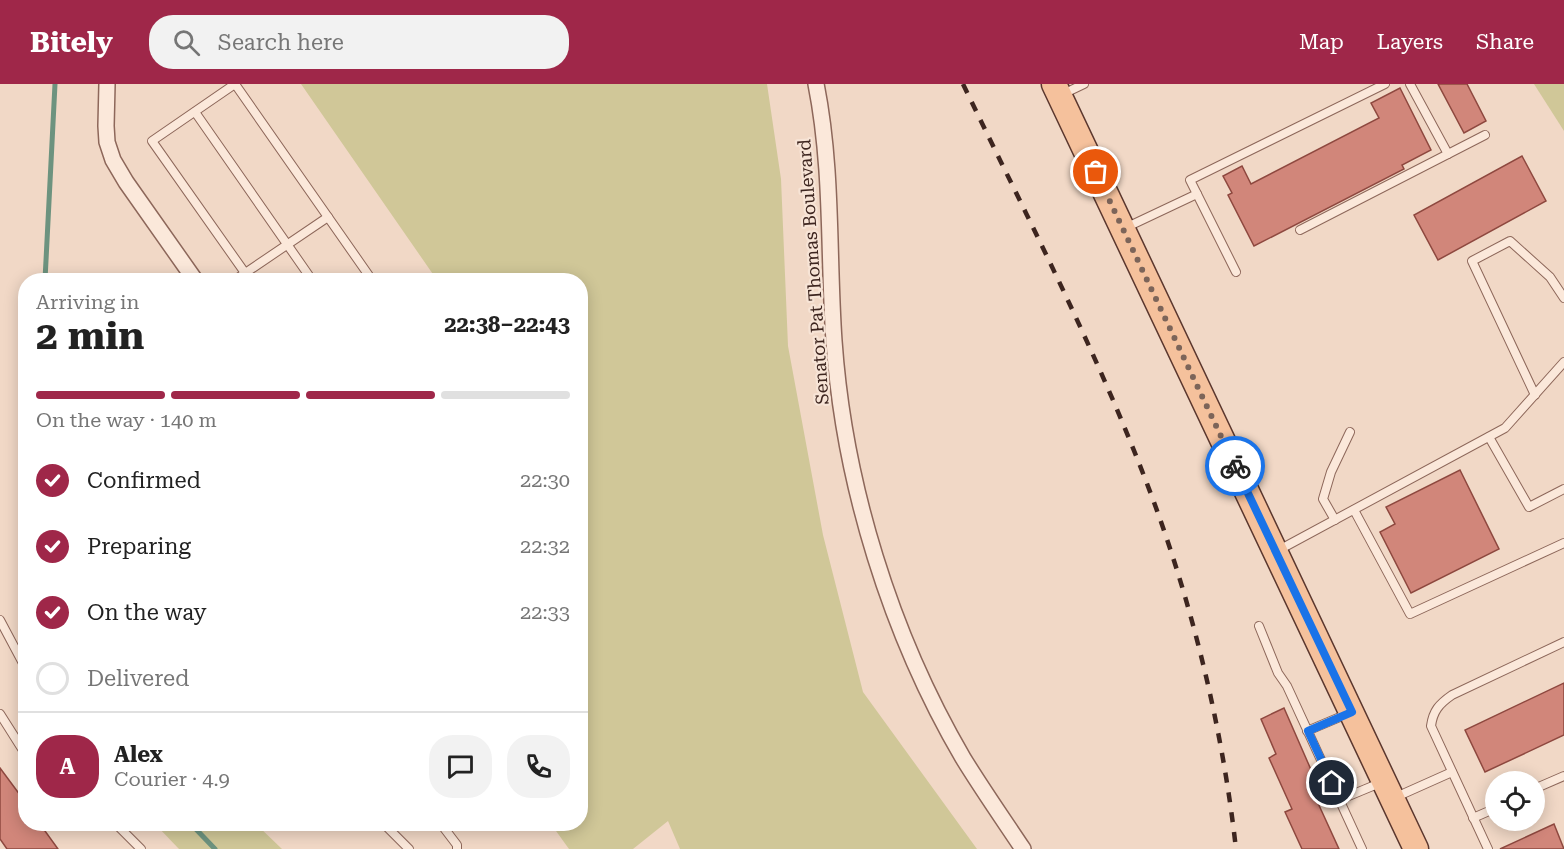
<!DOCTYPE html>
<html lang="en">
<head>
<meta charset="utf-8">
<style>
	:root { --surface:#fff; --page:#f2f2f2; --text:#222; --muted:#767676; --line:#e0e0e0; --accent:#9f2749 }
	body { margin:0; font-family:"Roboto Serif",serif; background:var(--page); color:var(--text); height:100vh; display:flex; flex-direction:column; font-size:22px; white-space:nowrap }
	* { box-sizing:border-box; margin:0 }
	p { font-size:20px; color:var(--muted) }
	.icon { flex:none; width:33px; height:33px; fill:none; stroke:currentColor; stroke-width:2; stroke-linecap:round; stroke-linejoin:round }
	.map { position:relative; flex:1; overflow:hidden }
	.panel { position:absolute; left:18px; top:189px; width:570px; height:558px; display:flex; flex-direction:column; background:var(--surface); border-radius:24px; box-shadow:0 3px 15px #0003 }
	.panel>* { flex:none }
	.controls { position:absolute; left:1485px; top:687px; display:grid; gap:12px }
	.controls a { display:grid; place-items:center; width:60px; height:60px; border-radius:50%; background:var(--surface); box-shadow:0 3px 15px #0003; font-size:30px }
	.pin { position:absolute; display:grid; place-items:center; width:51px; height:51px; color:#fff; margin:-26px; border:3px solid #fff; border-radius:50%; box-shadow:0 2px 6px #0007 }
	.courier { position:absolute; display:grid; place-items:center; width:60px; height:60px; margin:-30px; border:4px solid #1a73e8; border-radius:50%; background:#fff; color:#222; box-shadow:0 2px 8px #0007 }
	.overview em { font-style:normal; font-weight:700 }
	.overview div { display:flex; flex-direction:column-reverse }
	.overview { display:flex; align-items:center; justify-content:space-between; height:102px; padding:0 18px }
	h1 { font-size:39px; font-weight:700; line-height:45px }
	.bar { display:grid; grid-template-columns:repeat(4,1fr); gap:9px 6px; align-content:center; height:72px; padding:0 18px }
	.bar i { height:8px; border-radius:4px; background:var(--line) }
	.bar .current { background:var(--accent) }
	.bar p { grid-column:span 4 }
	.line { display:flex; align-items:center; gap:15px; padding:0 18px; border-top:2px solid var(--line) }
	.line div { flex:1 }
	.round { display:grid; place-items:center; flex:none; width:63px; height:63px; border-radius:24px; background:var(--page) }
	ol { padding:0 18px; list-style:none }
	li { display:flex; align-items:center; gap:18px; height:66px }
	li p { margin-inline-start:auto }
	li .icon { padding:6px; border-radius:50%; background:var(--accent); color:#fff; stroke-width:4 }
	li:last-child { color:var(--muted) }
	li i { width:33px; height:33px; border:3px solid var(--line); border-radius:50% }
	header { display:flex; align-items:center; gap:36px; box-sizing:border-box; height:84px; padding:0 30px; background:var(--accent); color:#fff }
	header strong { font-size:28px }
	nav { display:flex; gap:33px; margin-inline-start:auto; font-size:21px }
	.search { width:420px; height:54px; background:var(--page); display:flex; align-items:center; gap:15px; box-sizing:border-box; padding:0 21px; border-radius:24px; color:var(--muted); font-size:22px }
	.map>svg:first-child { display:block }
</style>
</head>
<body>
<header>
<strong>Bitely</strong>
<div class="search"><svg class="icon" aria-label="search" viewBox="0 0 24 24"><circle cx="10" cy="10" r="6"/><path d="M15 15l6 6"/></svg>Search here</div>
<nav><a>Map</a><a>Layers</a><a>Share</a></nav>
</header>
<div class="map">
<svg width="1564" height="765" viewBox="0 0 1564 765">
	<rect width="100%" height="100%" fill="#f1d8c6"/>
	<g fill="#d0c798">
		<path d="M 301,0 L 767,0 L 781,95 L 788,262 L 823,451 L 863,608 L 977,765 L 680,765 L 668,737 L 633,765 L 569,765 L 551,740 L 580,740 L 580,196 L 437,196 Z"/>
		<path d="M 1534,0 L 1564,0 L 1564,47 Z"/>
		<path d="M 155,740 L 256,740 L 282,765 L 179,765 Z"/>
	</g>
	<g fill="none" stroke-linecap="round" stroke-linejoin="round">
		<g stroke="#6d937f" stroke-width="5">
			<path d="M 45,196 L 55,0"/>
			<path d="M 191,740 L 215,765"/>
		</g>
	</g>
	<g fill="#d1867a" stroke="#8e483f" stroke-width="1.5">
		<path d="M 1438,0 L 1467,0 L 1486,37 L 1464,49 Z"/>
		<path d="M 1400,4 L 1431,66 L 1402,81 L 1404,85 L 1254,162 L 1228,111 L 1232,109 L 1223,92 L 1242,82 L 1251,100 L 1379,34 L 1371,19 Z"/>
		<path d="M 1522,72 L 1546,117 L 1438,176 L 1414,131 Z"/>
		<path d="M 1460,386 L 1499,465 L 1411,509 L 1380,448 L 1395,440 L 1386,423 Z"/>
		<path d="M 1564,599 L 1564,651 L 1485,688 L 1465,646 Z"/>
		<path d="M 1284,624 L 1319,704 L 1312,706 L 1339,765 L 1302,765 L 1285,728 L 1292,725 L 1269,674 L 1276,670 L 1261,635 Z"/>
		<path d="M 0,684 L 26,719 L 26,740 L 40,740 L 58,765 L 7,765 L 0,755 Z"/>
		<path d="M 1554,740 L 1564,765 L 1500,765 Z"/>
	</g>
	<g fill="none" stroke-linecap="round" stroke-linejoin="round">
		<defs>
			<g id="lane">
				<path d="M 1410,0 L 1448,70"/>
				<path d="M 1061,11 L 1084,0"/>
				<path d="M 195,28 L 312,196"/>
				<path d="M 1125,144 L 1197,110"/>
				<path d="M 1300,146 L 1485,51"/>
				<path d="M 1236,188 L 1190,96 L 1385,0"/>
				<path d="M 235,196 L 328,133"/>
				<path d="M 250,196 L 152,57 L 235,0 L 372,196"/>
				<path d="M 1535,311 L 1472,177 L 1510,157 L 1550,193 L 1564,214"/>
				<path d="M 1489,353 L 1529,423 L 1564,405"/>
				<path d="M 1354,426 L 1410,530 L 1564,459"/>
				<path d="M 1335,436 L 1323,415 L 1331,388 L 1350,348"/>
				<path d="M 1277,467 L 1505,344 L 1564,278"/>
				<path d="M 0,536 L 26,585"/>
				<path d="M 1259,542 L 1278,589 L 1287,602 L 1362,765"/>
				<path d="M 0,630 L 26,671"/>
				<path d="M 1307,647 L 1347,630"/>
				<path d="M 1534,705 L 1564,692"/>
				<path d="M 1396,713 L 1452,688"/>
				<path d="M 1339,716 L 1380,699"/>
				<path d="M 1473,734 L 1496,724"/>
				<path d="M 116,740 L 141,765"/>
				<path d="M 384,740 L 409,765"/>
				<path d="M 441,740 L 457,761 L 457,765"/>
				<path d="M 1488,765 L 1431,642 C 1433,627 1439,620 1452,611 L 1564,558"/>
			</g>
			<g id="street">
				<path d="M 107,0 L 106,42 L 107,58 L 113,76 L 126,98 L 195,196"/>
				<path d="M 816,0 C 833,85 828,171 834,257 C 844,400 891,551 963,674 C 982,705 1003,735 1023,765"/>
			</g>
			<path id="primary" d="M 1054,0 L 1416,765"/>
		</defs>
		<use href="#lane" stroke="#8d675a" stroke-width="10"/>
		<use href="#street" stroke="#8d675a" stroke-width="18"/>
		<use href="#primary" stroke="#5b372e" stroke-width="27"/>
		<use href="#lane" stroke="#fbe8da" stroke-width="8"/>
		<use href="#street" stroke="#fbe8da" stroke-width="15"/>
		<use href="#primary" stroke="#f5c19c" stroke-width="24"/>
		<path stroke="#3d251f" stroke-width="4.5" stroke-dasharray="10 10" stroke-linecap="butt" d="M 963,0 C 1030,139 1102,277 1155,421 C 1195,531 1223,649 1236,765"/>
	</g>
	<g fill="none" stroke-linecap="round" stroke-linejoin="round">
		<path stroke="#7c6459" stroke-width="6" stroke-dasharray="0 10.8" d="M 1096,88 L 1235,382"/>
		<path stroke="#1a73e8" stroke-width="8" d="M 1235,382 L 1352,628 L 1308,647 L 1332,699"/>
	</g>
	<g text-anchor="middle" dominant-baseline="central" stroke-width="4.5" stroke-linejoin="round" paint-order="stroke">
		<g font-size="18" fill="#3d251f" stroke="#f7e4d6">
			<text transform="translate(813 188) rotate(-94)">Senator Pat Thomas Boulevard</text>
		</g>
	</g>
</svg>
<div class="controls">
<a><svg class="icon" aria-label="locate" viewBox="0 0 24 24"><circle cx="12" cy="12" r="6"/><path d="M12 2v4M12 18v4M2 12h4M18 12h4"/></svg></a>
</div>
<div class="pin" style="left:1096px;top:88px;background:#ea580c"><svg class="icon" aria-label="bag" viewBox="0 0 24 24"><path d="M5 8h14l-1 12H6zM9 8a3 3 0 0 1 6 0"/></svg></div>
<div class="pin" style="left:1332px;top:699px;background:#1f2937"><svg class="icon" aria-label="home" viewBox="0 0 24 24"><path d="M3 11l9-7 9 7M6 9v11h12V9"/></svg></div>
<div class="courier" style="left:1235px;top:382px"><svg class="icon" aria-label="bike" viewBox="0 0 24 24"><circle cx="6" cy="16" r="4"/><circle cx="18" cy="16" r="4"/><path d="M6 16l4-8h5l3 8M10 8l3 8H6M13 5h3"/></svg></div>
<section class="panel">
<div class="overview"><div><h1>2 min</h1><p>Arriving in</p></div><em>22:38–22:43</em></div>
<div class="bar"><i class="current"></i><i class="current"></i><i class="current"></i><i></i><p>On the way · 140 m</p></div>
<ol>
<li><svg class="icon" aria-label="check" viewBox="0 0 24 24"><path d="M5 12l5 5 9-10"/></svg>Confirmed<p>22:30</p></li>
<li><svg class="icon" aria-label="check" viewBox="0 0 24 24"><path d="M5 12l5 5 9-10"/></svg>Preparing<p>22:32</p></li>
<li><svg class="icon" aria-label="check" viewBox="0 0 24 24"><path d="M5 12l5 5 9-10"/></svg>On the way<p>22:33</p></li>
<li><i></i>Delivered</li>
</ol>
<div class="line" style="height:108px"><b class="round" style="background:var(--accent);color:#fff">A</b><div><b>Alex</b><p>Courier · 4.9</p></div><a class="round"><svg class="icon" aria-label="chat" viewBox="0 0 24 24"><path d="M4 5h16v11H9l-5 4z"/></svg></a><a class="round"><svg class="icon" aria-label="phone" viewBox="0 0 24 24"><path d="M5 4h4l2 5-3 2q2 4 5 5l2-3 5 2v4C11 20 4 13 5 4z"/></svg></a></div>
</section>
</div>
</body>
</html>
